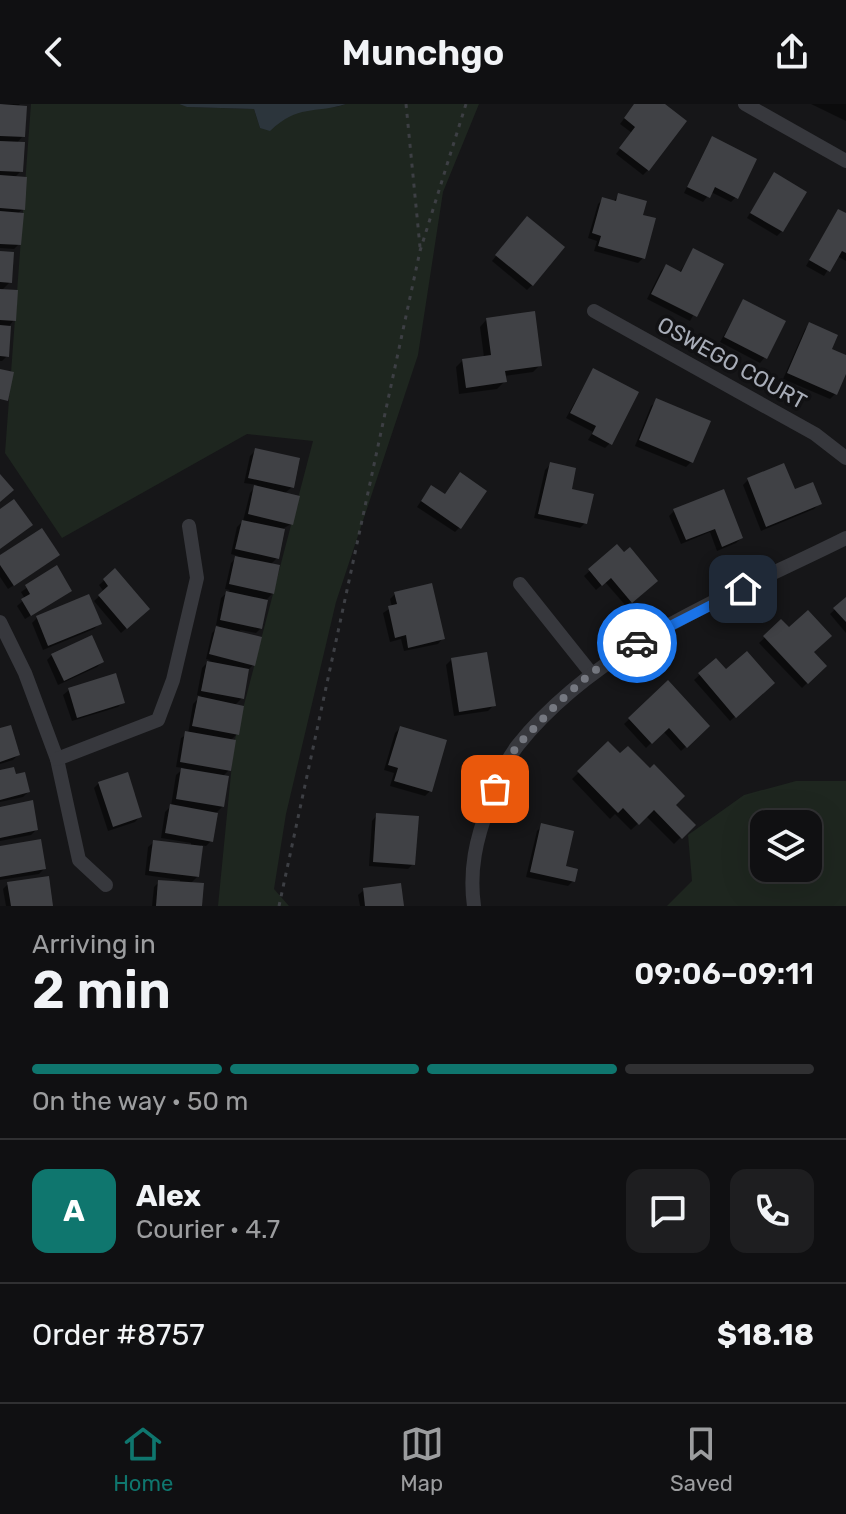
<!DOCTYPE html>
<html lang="en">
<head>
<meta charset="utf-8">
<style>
	:root { --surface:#101012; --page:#1e1e20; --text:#f1f3f6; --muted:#9c9d9f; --line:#303032; --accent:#0f766e }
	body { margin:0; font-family:Rubik,sans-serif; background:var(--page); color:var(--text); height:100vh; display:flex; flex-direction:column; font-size:30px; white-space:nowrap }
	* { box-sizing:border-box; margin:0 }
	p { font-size:26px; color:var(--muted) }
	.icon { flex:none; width:44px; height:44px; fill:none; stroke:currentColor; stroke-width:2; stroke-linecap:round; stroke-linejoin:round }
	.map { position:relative; height:802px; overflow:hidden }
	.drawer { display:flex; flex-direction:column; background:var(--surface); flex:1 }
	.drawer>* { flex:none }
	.buttons { position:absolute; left:750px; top:706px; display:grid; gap:16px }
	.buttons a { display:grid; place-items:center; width:72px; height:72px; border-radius:16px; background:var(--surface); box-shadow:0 8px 32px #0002,0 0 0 2px var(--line); font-size:40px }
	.pin { position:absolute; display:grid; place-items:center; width:68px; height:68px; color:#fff; margin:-34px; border-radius:16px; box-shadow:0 4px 12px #0006 }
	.courier { position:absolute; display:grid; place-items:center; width:80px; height:80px; margin:-40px; border:6px solid #1a73e8; border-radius:50%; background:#fff; color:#222; box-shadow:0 2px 10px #0007 }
	.head em { font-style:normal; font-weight:600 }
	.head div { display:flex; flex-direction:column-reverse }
	.head { display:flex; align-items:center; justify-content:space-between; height:136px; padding:0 32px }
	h1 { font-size:52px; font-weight:600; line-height:60px }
	.bar { display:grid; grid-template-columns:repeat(4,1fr); gap:12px 8px; align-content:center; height:96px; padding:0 32px }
	.bar i { height:10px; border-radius:6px; background:var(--line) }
	.bar .selected { background:var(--accent) }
	.bar p { grid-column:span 4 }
	.line { display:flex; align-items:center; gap:20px; padding:0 32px; border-top:2px solid var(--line) }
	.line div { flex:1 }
	.round { display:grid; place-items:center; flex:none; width:84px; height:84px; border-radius:16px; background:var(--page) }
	header { display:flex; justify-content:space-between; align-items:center; height:104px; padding:0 32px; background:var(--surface); font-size:36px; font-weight:600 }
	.dock { display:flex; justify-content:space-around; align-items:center; height:112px; border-top:2px solid var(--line); background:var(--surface); font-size:22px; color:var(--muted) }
	.dock a { display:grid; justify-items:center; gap:4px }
	.dock .selected { color:var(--accent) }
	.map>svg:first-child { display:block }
</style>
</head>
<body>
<header><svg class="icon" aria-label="back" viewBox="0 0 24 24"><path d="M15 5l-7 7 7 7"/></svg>Munchgo<svg class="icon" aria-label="share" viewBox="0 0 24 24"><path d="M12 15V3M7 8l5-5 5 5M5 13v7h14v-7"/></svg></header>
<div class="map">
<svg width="846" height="802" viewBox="0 0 846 802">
	<rect width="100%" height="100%" fill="#161618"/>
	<g fill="#1e261f" fill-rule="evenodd">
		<path d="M 31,0 L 179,0 L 188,3 L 254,5 L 260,24 L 308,4 L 336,3 L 346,0 L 479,0 L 443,88 L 418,251 L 336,498 L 286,710 L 274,785 L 289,802 L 218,802 L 234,639 L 313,337 L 247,330 L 62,434 L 5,349 Z"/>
		<path d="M 796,677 L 846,677 L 846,802 L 667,802 L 692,777 L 688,731 L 744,691 ZM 764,720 L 808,720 L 808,764 L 764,764 Z"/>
	</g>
	<path fill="#2c353c" d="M 179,0 L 346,0 C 313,10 299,0 270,27 L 260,24 L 254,5 L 187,3 Z"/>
	<g fill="#0007">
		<path d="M 0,0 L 20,0 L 17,3 L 23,32 L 16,40 L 21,67 L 14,74 L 23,105 L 17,110 L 19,140 L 14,145 L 0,144 Z"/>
		<path d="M 635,0 L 662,0 L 648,66 L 643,71 L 616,50 L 632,29 L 620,20 Z"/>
		<path d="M 811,0 L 846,0 L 846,17 Z"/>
		<path d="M 713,35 L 736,93 L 731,98 L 711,88 L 703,98 L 684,89 L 708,40 Z"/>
		<path d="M 774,70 L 782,127 L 777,132 L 747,114 Z"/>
		<path d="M 619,91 L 640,112 L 643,154 L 638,159 L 594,147 L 597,137 L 588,134 L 598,100 L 603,95 L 613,98 Z"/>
		<path d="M 846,111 L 846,157 L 837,152 L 824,172 L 806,162 L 834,113 Z"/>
		<path d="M 522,120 L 532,181 L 527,186 L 492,157 Z"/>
		<path d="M 694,146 L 721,161 L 690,217 L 647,195 L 661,167 L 666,162 L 679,169 Z"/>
		<path d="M 0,149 L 10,178 L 1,187 L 14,216 L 10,221 L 7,252 L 2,257 L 0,257 Z"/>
		<path d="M 743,198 L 765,253 L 760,259 L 720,238 Z"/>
		<path d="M 487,215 L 540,261 L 533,268 L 504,272 L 504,278 L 497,285 L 459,290 L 456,263 L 463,256 L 484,253 L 480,223 Z"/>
		<path d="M 810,220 L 829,246 L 846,254 L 846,265 L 835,290 L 830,295 L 783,275 L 805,225 Z"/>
		<path d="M 593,266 L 610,339 L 605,344 L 588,336 L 593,328 L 566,314 Z"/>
		<path d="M 657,297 L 691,358 L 686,363 L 635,342 L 651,302 Z"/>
		<path d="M 255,347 L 292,383 L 284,390 L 291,420 L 284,424 L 277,454 L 270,461 L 273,489 L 264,498 L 261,524 L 256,529 L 240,526 L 253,561 L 248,566 L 242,594 L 234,602 L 237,630 L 230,637 L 229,666 L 222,673 L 223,702 L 214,711 L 211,737 L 206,742 L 201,741 L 198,772 L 190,780 L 200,802 L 152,802 L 154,783 L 159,778 L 180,779 L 180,776 L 145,771 L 148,743 L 154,738 L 191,743 L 191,739 L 161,734 L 165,708 L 171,702 L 176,671 L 184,664 L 176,663 L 181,634 L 188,630 L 193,600 L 201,592 L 197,591 L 202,564 L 210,556 L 206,555 L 212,529 L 219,522 L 216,521 L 221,494 L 230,486 L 225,485 L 231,459 L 238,452 L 231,450 L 237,423 L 243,417 L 250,389 L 257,381 L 244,379 L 250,352 Z"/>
		<path d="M 550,361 L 569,386 L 585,419 L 580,424 L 534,414 L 545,366 Z"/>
		<path d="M 748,376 L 794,388 L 819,400 L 814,405 L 761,427 L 743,381 Z"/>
		<path d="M 427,388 L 444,392 L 460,423 L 455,428 L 417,403 Z"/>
		<path d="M 675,406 L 741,434 L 736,439 L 717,447 L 710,428 L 681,440 L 669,412 Z"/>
		<path d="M 617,443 L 650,482 L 626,502 L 605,478 L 596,486 L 584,472 Z"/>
		<path d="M 0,454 L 52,456 L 8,485 L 0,473 Z"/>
		<path d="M 56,464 L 70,487 L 25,515 L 17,502 L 25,495 L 21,488 Z"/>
		<path d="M 115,467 L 148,505 L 121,529 L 94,497 L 104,488 L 99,481 Z"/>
		<path d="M 395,490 L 443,534 L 438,540 L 404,547 L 401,535 L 390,538 L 383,509 L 392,503 L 390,495 Z"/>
		<path d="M 846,495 L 846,529 L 830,510 Z"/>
		<path d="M 37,514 L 99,520 L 94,525 L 43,546 L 32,519 Z"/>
		<path d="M 781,518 L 824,562 L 802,584 L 759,539 Z"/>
		<path d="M 52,551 L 102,558 L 97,563 L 58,581 L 47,556 Z"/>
		<path d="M 451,556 L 494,601 L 488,607 L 454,612 L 446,561 Z"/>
		<path d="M 716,556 L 726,568 L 767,584 L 730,617 L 694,576 Z"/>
		<path d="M 115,572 L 123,598 L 118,603 L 72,617 L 63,591 L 69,586 Z"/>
		<path d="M 668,579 L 708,622 L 681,647 L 663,627 L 646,644 L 624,620 Z"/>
		<path d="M 400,624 L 430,687 L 425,692 L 390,682 L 394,669 L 384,666 L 395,629 Z"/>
		<path d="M 0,627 L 18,651 L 13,656 L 0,660 Z"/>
		<path d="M 608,640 L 693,721 L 674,740 L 646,712 L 631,726 L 615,710 L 610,715 L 572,675 Z"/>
		<path d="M 0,668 L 28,688 L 23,693 L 0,698 Z"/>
		<path d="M 99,679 L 140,712 L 135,718 L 108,727 L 94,684 Z"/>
		<path d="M 0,705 L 36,726 L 31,731 L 0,737 Z"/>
		<path d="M 377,711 L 413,760 L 408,765 L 369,762 L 372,717 Z"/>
		<path d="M 542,722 L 573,777 L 568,782 L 526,773 L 537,727 Z"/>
		<path d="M 0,744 L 44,765 L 39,770 L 0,776 Z"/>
		<path d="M 8,780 L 51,802 L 6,802 L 3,785 Z"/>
		<path d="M 364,786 L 402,802 L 360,802 L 358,791 Z"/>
	</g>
	<g fill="#404145">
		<path d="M 0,0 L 27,2 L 25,33 L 0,32 Z"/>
		<path d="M 634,0 L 665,0 L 687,17 L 649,67 L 619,44 L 635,23 L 624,14 Z"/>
		<path d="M 712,32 L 757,55 L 738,95 L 715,83 L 710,94 L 687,83 Z"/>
		<path d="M 0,37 L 25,38 L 23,68 L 0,67 Z"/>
		<path d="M 774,68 L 807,88 L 783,128 L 750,109 Z"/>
		<path d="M 0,71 L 27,73 L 25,106 L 0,104 Z"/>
		<path d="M 618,89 L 647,97 L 643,111 L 656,114 L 645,155 L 598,142 L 601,132 L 592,129 L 602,93 L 616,97 Z"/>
		<path d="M 838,105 L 846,109 L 846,149 L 842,147 L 830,168 L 809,156 Z"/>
		<path d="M 0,107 L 24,109 L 21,141 L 0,140 Z"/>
		<path d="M 527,112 L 565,143 L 533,182 L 495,151 Z"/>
		<path d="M 693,144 L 724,160 L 697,213 L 651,190 L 666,160 L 681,168 Z"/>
		<path d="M 0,147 L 14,148 L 12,179 L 0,178 Z"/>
		<path d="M 0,185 L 18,186 L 16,217 L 0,216 Z"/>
		<path d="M 743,195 L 786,217 L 767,255 L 724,233 Z"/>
		<path d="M 535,207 L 542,262 L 505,267 L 507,278 L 466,284 L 462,255 L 491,251 L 486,214 Z"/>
		<path d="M 809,218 L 838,231 L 832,245 L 846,251 L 846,270 L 837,291 L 787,269 Z"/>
		<path d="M 0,221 L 11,222 L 9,253 L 0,252 Z"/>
		<path d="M 593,264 L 639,288 L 612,341 L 592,330 L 596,322 L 570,309 Z"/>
		<path d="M 0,265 L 14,268 L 8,297 L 0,295 Z"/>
		<path d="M 656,294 L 711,317 L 693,359 L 639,336 Z"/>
		<path d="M 255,344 L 300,354 L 294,384 L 248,374 Z"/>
		<path d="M 550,358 L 576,364 L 572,385 L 594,390 L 587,420 L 538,410 Z"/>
		<path d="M 784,359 L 795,385 L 813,378 L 822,400 L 766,423 L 747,374 Z"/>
		<path d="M 460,368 L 487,387 L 461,425 L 421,397 L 431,381 L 445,390 Z"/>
		<path d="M 0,370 L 14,386 L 0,398 Z"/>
		<path d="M 254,381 L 300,392 L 293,421 L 248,410 Z"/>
		<path d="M 724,385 L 743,434 L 722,443 L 715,425 L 686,436 L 673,405 Z"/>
		<path d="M 14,395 L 33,421 L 0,445 L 0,405 Z"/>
		<path d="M 242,416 L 285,425 L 279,455 L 235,445 Z"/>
		<path d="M 42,424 L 60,451 L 14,482 L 0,461 L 0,451 Z"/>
		<path d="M 617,440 L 624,448 L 630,443 L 658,477 L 632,499 L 611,474 L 602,482 L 588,465 Z"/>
		<path d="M 235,452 L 280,461 L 274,490 L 229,480 Z"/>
		<path d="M 57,461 L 72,487 L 31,512 L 21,495 L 30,490 L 25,481 Z"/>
		<path d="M 115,464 L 150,505 L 127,525 L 98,491 L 108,482 L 103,475 Z"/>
		<path d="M 432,479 L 445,535 L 408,544 L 406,531 L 395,534 L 388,502 L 397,500 L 394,488 Z"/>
		<path d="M 226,487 L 268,496 L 262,525 L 220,516 Z"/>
		<path d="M 89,490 L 102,520 L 48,542 L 36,512 Z"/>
		<path d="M 846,493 L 846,518 L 833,504 Z"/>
		<path d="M 808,506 L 832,532 L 814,548 L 827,562 L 808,580 L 763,532 L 781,515 L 789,523 Z"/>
		<path d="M 216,522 L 262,533 L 255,562 L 209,550 Z"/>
		<path d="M 92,531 L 104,558 L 64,577 L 51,550 Z"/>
		<path d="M 747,547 L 775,579 L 736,614 L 698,569 L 716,554 L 726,565 Z"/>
		<path d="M 487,548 L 496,602 L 459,608 L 451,554 Z"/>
		<path d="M 207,557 L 249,565 L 244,595 L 201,587 Z"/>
		<path d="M 116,569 L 125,599 L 77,614 L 68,584 Z"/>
		<path d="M 668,576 L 710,622 L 687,644 L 669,624 L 652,640 L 628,614 Z"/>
		<path d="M 198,592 L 244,602 L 239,631 L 192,622 Z"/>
		<path d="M 11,621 L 20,651 L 0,658 L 0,624 Z"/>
		<path d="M 400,622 L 447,636 L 432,688 L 394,677 L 398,664 L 388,661 Z"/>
		<path d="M 185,627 L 236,636 L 231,667 L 180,658 Z"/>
		<path d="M 608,637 L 620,649 L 628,642 L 650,664 L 654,660 L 685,692 L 676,701 L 696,721 L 682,735 L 654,706 L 639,721 L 623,704 L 618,709 L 577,667 Z"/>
		<path d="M 14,663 L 16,670 L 25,668 L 30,688 L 0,696 L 0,666 Z"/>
		<path d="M 181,664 L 229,672 L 224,703 L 176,695 Z"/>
		<path d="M 128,668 L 142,713 L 113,723 L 98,678 Z"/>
		<path d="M 33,696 L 38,726 L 0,734 L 0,703 Z"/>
		<path d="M 170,700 L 218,709 L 213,738 L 165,729 Z"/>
		<path d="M 376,709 L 419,712 L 415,761 L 373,758 Z"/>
		<path d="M 541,719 L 574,727 L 566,762 L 578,765 L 575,778 L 530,768 Z"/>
		<path d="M 41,735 L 46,765 L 0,773 L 0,742 Z"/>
		<path d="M 153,736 L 203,742 L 199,773 L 149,767 Z"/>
		<path d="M 49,772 L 53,802 L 11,802 L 7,778 Z"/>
		<path d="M 158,776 L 204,779 L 202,802 L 156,802 Z"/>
		<path d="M 401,779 L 404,802 L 365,802 L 363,784 Z"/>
	</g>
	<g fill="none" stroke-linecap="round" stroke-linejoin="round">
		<g stroke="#3d3f44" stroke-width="3" stroke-dasharray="4 6" stroke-linecap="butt">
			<path d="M 406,0 L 420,143"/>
			<path d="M 279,802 L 420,147 L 466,0"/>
		</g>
		<g stroke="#37383d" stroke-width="14">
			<path d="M 745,0 L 846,57"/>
			<path d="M 594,207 L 815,330 L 846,354"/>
			<path d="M 520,480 L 591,569"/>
			<path d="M 0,518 L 25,569 L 57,655 L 79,756 L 106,781"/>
			<path d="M 57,655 L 158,616 L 173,576 L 197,474 L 189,422"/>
			<path d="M 474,802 C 469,766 476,735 489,701 C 496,682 505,657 518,641 C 600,539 732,491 846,434"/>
		</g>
	</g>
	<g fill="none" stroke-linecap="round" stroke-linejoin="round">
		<path stroke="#757880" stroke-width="8" stroke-dasharray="0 14.4" d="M 495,685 L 516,643 L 557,600 L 591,569 L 637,539"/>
		<path stroke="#1a73e8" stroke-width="10" d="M 637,539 L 743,485"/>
	</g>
	<g text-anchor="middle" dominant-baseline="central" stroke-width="7" stroke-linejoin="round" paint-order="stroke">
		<g font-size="22" fill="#a8adb8" stroke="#111113">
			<text transform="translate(732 259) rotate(29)">OSWEGO COURT</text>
		</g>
	</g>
</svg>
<div class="buttons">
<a><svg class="icon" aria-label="layers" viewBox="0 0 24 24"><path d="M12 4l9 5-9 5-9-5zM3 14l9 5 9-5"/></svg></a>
</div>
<div class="pin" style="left:495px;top:685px;background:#ea580c"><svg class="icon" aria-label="bag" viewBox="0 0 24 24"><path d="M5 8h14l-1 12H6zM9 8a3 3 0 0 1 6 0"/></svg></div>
<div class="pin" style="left:743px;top:485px;background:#1f2937"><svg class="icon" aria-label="home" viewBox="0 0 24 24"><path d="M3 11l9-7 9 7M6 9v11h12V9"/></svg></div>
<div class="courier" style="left:637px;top:539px"><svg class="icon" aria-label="car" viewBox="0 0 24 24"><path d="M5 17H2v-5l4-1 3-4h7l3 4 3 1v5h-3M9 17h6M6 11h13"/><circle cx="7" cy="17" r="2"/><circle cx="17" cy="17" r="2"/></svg></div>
</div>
<section class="drawer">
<div class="head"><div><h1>2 min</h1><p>Arriving in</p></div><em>09:06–09:11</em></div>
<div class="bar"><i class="selected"></i><i class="selected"></i><i class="selected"></i><i></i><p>On the way · 50 m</p></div>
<div class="line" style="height:144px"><b class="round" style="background:var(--accent);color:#fff">A</b><div><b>Alex</b><p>Courier · 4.7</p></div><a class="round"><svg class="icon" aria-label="chat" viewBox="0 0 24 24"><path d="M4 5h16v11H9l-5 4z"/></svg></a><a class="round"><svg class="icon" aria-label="phone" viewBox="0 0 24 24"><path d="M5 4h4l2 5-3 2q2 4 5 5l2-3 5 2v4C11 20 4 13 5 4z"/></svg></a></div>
<div class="line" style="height:104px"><div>Order #8757</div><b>$18.18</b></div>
</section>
<nav class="dock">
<a class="selected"><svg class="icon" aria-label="home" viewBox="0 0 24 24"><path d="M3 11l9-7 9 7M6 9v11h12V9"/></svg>Home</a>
<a><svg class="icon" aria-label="map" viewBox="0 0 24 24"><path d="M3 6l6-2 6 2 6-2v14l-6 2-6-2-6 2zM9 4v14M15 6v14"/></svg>Map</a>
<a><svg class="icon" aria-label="saved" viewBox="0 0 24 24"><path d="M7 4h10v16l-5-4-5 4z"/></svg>Saved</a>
</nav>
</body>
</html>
